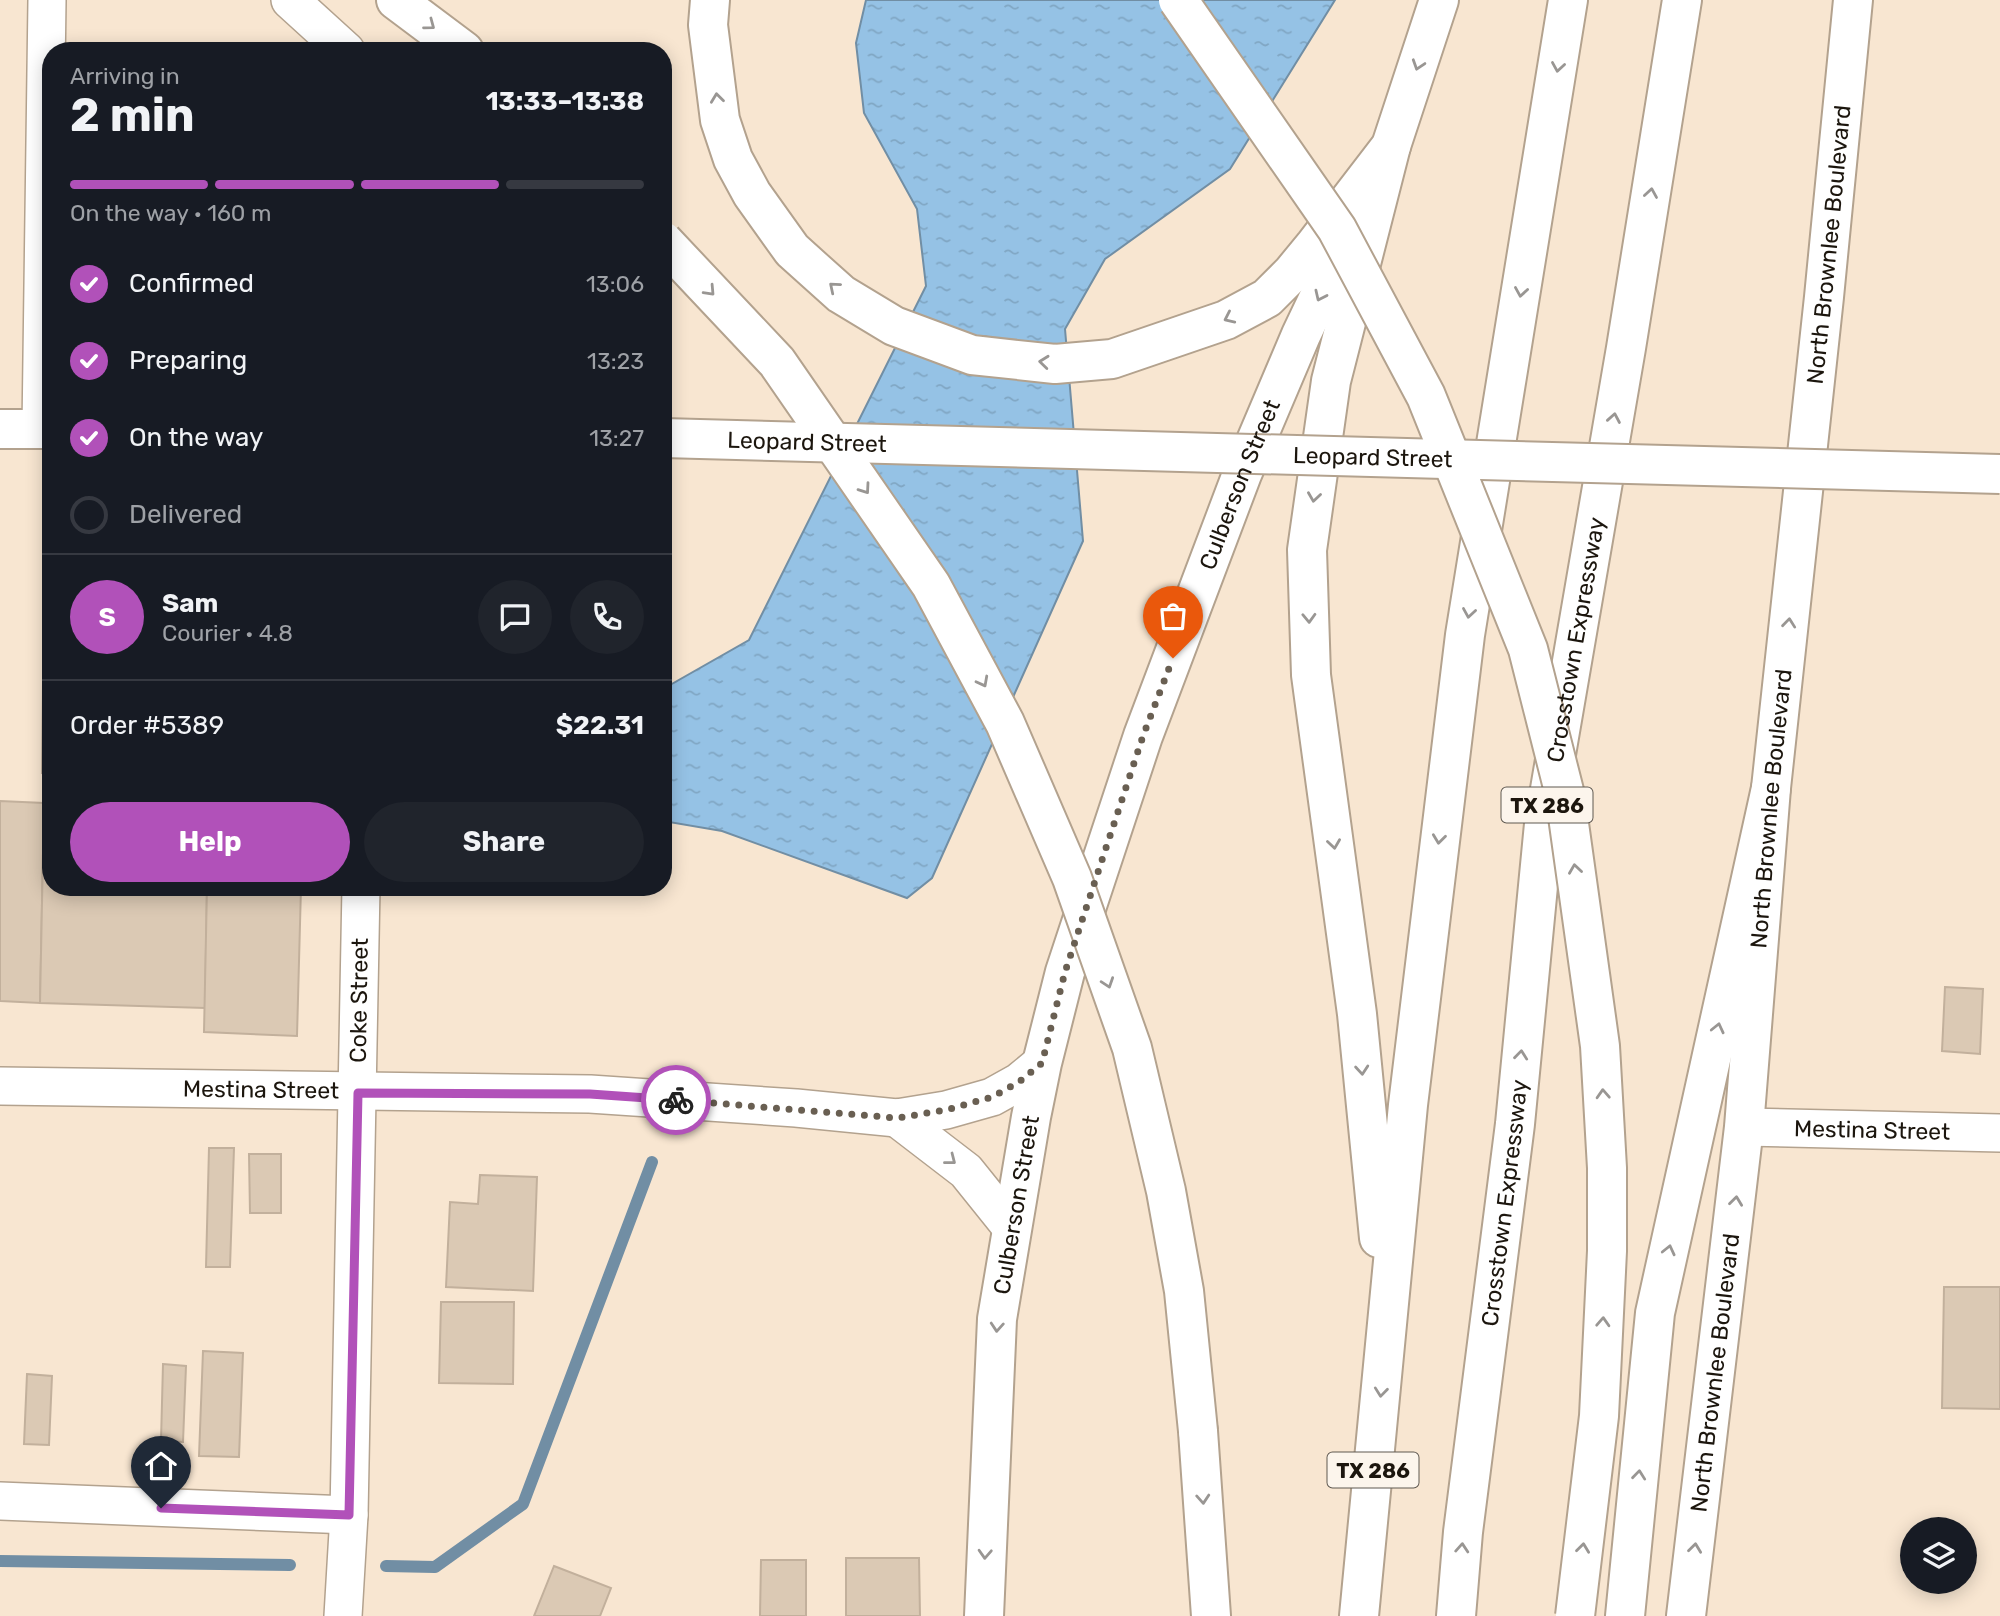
<!DOCTYPE html>
<html lang="en">
<head>
<meta charset="utf-8">
<style>
	:root { --surface:#171b24; --page:#20242c; --text:#f1f3f6; --muted:#9ea1a6; --line:#363941; --accent:#b151b9 }
	body { margin:0; font-family:Rubik,sans-serif; background:var(--page); color:var(--text); height:100vh; display:flex; flex-direction:column; font-size:26px; white-space:nowrap }
	* { box-sizing:border-box; margin:0 }
	p { font-size:23px; color:var(--muted) }
	.icon { flex:none; width:38px; height:38px; fill:none; stroke:currentColor; stroke-width:2; stroke-linecap:round; stroke-linejoin:round }
	.map { position:relative; flex:1; overflow:hidden }
	.sheet { position:absolute; left:42px; top:42px; width:630px; height:854px; display:flex; flex-direction:column; background:var(--surface); border-radius:28px; box-shadow:0 4px 18px #0003 }
	.sheet>* { flex:none }
	.fabs { position:absolute; left:1900px; top:1517px; display:grid; gap:14px }
	.fabs a { display:grid; place-items:center; width:77px; height:77px; border-radius:50%; background:var(--surface); box-shadow:0 4px 18px #0003; font-size:35px }
	.pin { position:absolute; display:grid; place-items:center; width:60px; height:60px; color:#fff; margin:-72px -30px; border-radius:50% 50% 50% 0; rotate:-45deg; box-shadow:0 0 7px #0007 }
	.pin .icon { rotate:45deg }
	.courier { position:absolute; display:grid; place-items:center; width:70px; height:70px; margin:-35px; border:5px solid #b151b9; border-radius:50%; background:#fff; color:#222; box-shadow:0 2px 9px #0007 }
	.overview em { font-style:normal; font-weight:700 }
	.overview div { display:flex; flex-direction:column-reverse }
	.overview { display:flex; align-items:center; justify-content:space-between; height:119px; padding:0 28px }
	h1 { font-size:46px; font-weight:700; line-height:52px }
	.bar { display:grid; grid-template-columns:repeat(4,1fr); gap:10px 7px; align-content:center; height:84px; padding:0 28px }
	.bar i { height:9px; border-radius:5px; background:var(--line) }
	.bar .current { background:var(--accent) }
	.bar p { grid-column:span 4 }
	.line { display:flex; align-items:center; gap:18px; padding:0 28px; border-top:2px solid var(--line) }
	.line div { flex:1 }
	.round { display:grid; place-items:center; flex:none; width:74px; height:74px; border-radius:37px; background:var(--page) }
	ol { padding:0 28px; list-style:none }
	li { display:flex; align-items:center; gap:21px; height:77px }
	li p { margin-inline-start:auto }
	li .icon { padding:7px; border-radius:50%; background:var(--accent); color:#fff; stroke-width:4 }
	li:last-child { color:var(--muted) }
	li i { width:38px; height:38px; border:4px solid var(--line); border-radius:50% }
	.action { display:flex; gap:14px; margin-top:auto; padding:14px 28px }
	.action a { flex:1; height:80px; border-radius:42px; background:var(--accent); color:#fff; font-size:28px; font-weight:700; line-height:80px; text-align:center }
	.action a+a { background:var(--page); color:var(--text) }
	.map>svg:first-child { display:block }
</style>
</head>
<body>
<div class="map">
<svg width="2000" height="1616" viewBox="0 0 2000 1616">
	<defs>
		<pattern id="water-ripples" width="26" height="14" patternUnits="userSpaceOnUse" patternTransform="scale(1.75)"><rect width="26" height="14" fill="#95c2e5"/><path d="M2 4q2-2 4 0t4 0M15 11q2-2 4 0t4 0" fill="none" stroke="#80a6c3"/></pattern>
	</defs>
	<rect width="100%" height="100%" fill="#f8e6d1"/>
	<path fill="url(#water-ripples)" stroke="#718ea4" stroke-width="2" d="M 866,0 L 1335,0 L 1230,169 L 1105,259 L 1065,329 L 1083,541 L 932,878 L 907,898 L 722,831 L 663,821 L 663,689 L 749,640 L 926,286 L 917,209 L 864,113 L 856,43 Z"/>
	<g fill="none" stroke-linecap="round" stroke-linejoin="round">
		<g stroke="#718ea4" stroke-width="12">
			<path d="M 0,1561 L 290,1565"/>
			<path d="M 386,1566 L 435,1567 L 523,1504 L 652,1162"/>
		</g>
	</g>
	<g fill="#dbc9b4" stroke="#c2b09c" stroke-width="2">
		<path d="M 45,506 L 51,506 L 51,774 L 42,773 Z"/>
		<path d="M 0,801 L 44,803 L 40,1003 L 0,1001 Z"/>
		<path d="M 44,803 L 51,803 L 51,887 L 207,887 L 205,1008 L 40,1003 Z"/>
		<path d="M 207,887 L 301,887 L 297,1036 L 204,1032 Z"/>
		<path d="M 1945,987 L 1983,989 L 1980,1054 L 1942,1051 Z"/>
		<path d="M 209,1148 L 234,1148 L 230,1267 L 206,1267 Z"/>
		<path d="M 249,1154 L 281,1154 L 281,1213 L 250,1213 Z"/>
		<path d="M 480,1175 L 537,1177 L 533,1291 L 446,1287 L 450,1202 L 478,1204 Z"/>
		<path d="M 1944,1287 L 2000,1287 L 2000,1409 L 1942,1408 Z"/>
		<path d="M 441,1302 L 514,1302 L 513,1384 L 439,1383 Z"/>
		<path d="M 203,1351 L 243,1353 L 239,1457 L 199,1456 Z"/>
		<path d="M 163,1364 L 186,1366 L 183,1442 L 161,1441 Z"/>
		<path d="M 27,1374 L 52,1376 L 49,1445 L 24,1444 Z"/>
		<path d="M 846,1558 L 919,1558 L 920,1616 L 846,1616 Z"/>
		<path d="M 761,1560 L 806,1560 L 806,1616 L 760,1616 Z"/>
		<path d="M 554,1566 L 611,1588 L 600,1616 L 534,1616 Z"/>
	</g>
	<g fill="none" stroke-linecap="round" stroke-linejoin="round">
		<defs>
			<g id="street">
				<path d="M 290,0 L 346,51"/>
				<path d="M 41,429 L 47,0"/>
				<path id="s1" d="M 0,1086 L 590,1094 L 796,1108 L 897,1118 L 946,1110 L 992,1097 L 1019,1082 L 1042,1063"/>
				<path d="M 897,1118 L 966,1171 L 1011,1227"/>
				<path id="s2" d="M 1744,1127 L 2000,1133"/>
				<path d="M 0,1501 L 349,1515"/>
				<path id="s3" d="M 343,1616 L 349,1515 L 361,887"/>
			</g>
			<g id="secondary">
				<path d="M 710,0 L 708,25 L 720,120 L 733,159 L 752,194 L 792,250 L 841,294 L 894,326 L 972,355 L 1055,364 L 1112,359 L 1226,320 L 1267,298 L 1292,273 L 1315,245 L 1391,146 L 1439,0"/>
				<path d="M 0,429 L 51,429"/>
				<path id="s4" d="M 984,1616 L 997,1319 L 1031,1117 L 1042,1063 L 1065,972 L 1143,736 L 1242,474 L 1301,335 L 1357,217"/>
				<path id="s5" d="M 1686,1616 L 1744,1127 L 1771,788 L 1824,297 L 1853,0"/>
			</g>
			<g id="highway">
				<path d="M 396,0 L 464,51"/>
				<path d="M 1379,1238 L 1357,1014 L 1311,675 L 1307,550 L 1331,381 L 1391,146"/>
				<path d="M 1198,1431 L 1211,1616"/>
				<path d="M 1359,1616 L 1408,1105 L 1465,635 L 1568,0"/>
				<path id="s6" d="M 1456,1616 L 1463,1532 L 1515,1124 L 1544,824 L 1626,348 L 1682,0"/>
				<path d="M 1625,1616 L 1655,1313 L 1771,788"/>
			</g>
		</defs>
		<use href="#street" stroke="#b3a28e" stroke-width="40"/>
		<use href="#secondary" stroke="#b3a28e" stroke-width="42"/>
		<use href="#highway" stroke="#b3a28e" stroke-width="42"/>
		<use href="#street" stroke="#fff" stroke-width="37"/>
		<use href="#secondary" stroke="#fff" stroke-width="38"/>
		<use href="#highway" stroke="#fff" stroke-width="38"/>
		<defs>
			<g id="secondary-bridge">
				<path id="s7" d="M 663,438 L 2000,474"/>
			</g>
			<g id="highway-bridge">
				<path d="M 1178,0 L 1337,229 L 1426,396 L 1528,649 L 1565,795 L 1600,1046 L 1607,1168 L 1607,1251 L 1599,1416 L 1575,1616"/>
				<path d="M 663,241 L 777,362 L 931,585 L 1005,723 L 1072,878 L 1132,1048 L 1166,1191 L 1184,1291 L 1198,1431"/>
			</g>
		</defs>
		<use href="#secondary-bridge" stroke="#b3a28e" stroke-width="42" stroke-linecap="butt"/>
		<use href="#highway-bridge" stroke="#b3a28e" stroke-width="42" stroke-linecap="butt"/>
		<use href="#secondary-bridge" stroke="#fff" stroke-width="38"/>
		<use href="#highway-bridge" stroke="#fff" stroke-width="38"/>
	</g>
	<defs><path id="oneway-chevron" d="M-2-3.5L2.5 0L-2 3.5" fill="none" stroke-width="1.6" stroke-linecap="round" stroke-linejoin="round" transform="scale(1.75)"/></defs>
	<g stroke="#999693">
		<use href="#oneway-chevron" transform="translate(430 25) rotate(37)"/>
		<use href="#oneway-chevron" transform="translate(1418 65) rotate(108)"/>
		<use href="#oneway-chevron" transform="translate(1558 67) rotate(99)"/>
		<use href="#oneway-chevron" transform="translate(717 98) rotate(-97)"/>
		<use href="#oneway-chevron" transform="translate(1651 193) rotate(-81)"/>
		<use href="#oneway-chevron" transform="translate(834 287) rotate(-140)"/>
		<use href="#oneway-chevron" transform="translate(710 291) rotate(47)"/>
		<use href="#oneway-chevron" transform="translate(1521 292) rotate(99)"/>
		<use href="#oneway-chevron" transform="translate(1320 296) rotate(115)"/>
		<use href="#oneway-chevron" transform="translate(1229 318) rotate(155)"/>
		<use href="#oneway-chevron" transform="translate(1044 362) rotate(-174)"/>
		<use href="#oneway-chevron" transform="translate(1614 418) rotate(-80)"/>
		<use href="#oneway-chevron" transform="translate(865 489) rotate(55)"/>
		<use href="#oneway-chevron" transform="translate(1314 497) rotate(98)"/>
		<use href="#oneway-chevron" transform="translate(1469 613) rotate(99)"/>
		<use href="#oneway-chevron" transform="translate(1309 618) rotate(88)"/>
		<use href="#oneway-chevron" transform="translate(1789 623) rotate(-84)"/>
		<use href="#oneway-chevron" transform="translate(983 682) rotate(62)"/>
		<use href="#oneway-chevron" transform="translate(1439 839) rotate(97)"/>
		<use href="#oneway-chevron" transform="translate(1334 844) rotate(82)"/>
		<use href="#oneway-chevron" transform="translate(1575 869) rotate(-98)"/>
		<use href="#oneway-chevron" transform="translate(1108 983) rotate(71)"/>
		<use href="#oneway-chevron" transform="translate(1718 1028) rotate(-77)"/>
		<use href="#oneway-chevron" transform="translate(1521 1055) rotate(-84)"/>
		<use href="#oneway-chevron" transform="translate(1362 1070) rotate(85)"/>
		<use href="#oneway-chevron" transform="translate(1603 1094) rotate(-93)"/>
		<use href="#oneway-chevron" transform="translate(951 1160) rotate(38)"/>
		<use href="#oneway-chevron" transform="translate(1736 1201) rotate(-83)"/>
		<use href="#oneway-chevron" transform="translate(1669 1250) rotate(-77)"/>
		<use href="#oneway-chevron" transform="translate(1603 1322) rotate(-87)"/>
		<use href="#oneway-chevron" transform="translate(997 1327) rotate(94)"/>
		<use href="#oneway-chevron" transform="translate(1381 1392) rotate(96)"/>
		<use href="#oneway-chevron" transform="translate(1639 1475) rotate(-84)"/>
		<use href="#oneway-chevron" transform="translate(1203 1499) rotate(86)"/>
		<use href="#oneway-chevron" transform="translate(1462 1548) rotate(-86)"/>
		<use href="#oneway-chevron" transform="translate(1583 1548) rotate(-83)"/>
		<use href="#oneway-chevron" transform="translate(1695 1548) rotate(-83)"/>
		<use href="#oneway-chevron" transform="translate(985 1554) rotate(93)"/>
	</g>
	<g fill="none" stroke-linecap="round" stroke-linejoin="round">
		<path stroke="#695f52" stroke-width="7" stroke-dasharray="0 12.6" d="M 676,1100 L 897,1118 L 946,1110 L 992,1097 L 1019,1082 L 1042,1063 L 1065,972 L 1143,736 L 1173,658"/>
		<path stroke="#b151b9" stroke-width="9" d="M 161,1508 L 349,1515 L 358,1093 L 590,1094 L 676,1100"/>
	</g>
	<g text-anchor="middle" dominant-baseline="central" stroke-width="5" stroke-linejoin="round" paint-order="stroke">
		<g fill="#fcf5ec" stroke="#5f5951" stroke-width="2">
			<rect x="1501.5" y="787.5" width="91" height="35" rx="5"/>
			<rect x="1327.5" y="1452.5" width="91" height="35" rx="5"/>
		</g>
		<g font-size="21" font-weight="bold" fill="#1c160e">
			<text x="1547" y="805">TX 286</text>
			<text x="1373" y="1470">TX 286</text>
		</g>
		<g font-size="23" fill="#1c160e" stroke="#fcf5ec">
			<text stroke="none"><textPath href="#s5" startOffset="1379">North Brownlee Boulevard</textPath></text>
			<text stroke="none"><textPath href="#s7" startOffset="144">Leopard Street</textPath></text>
			<text stroke="none"><textPath href="#s7" startOffset="710">Leopard Street</textPath></text>
			<text stroke="none"><textPath href="#s4" startOffset="1169">Culberson Street</textPath></text>
			<text stroke="none"><textPath href="#s6" startOffset="984">Crosstown Expressway</textPath></text>
			<text stroke="none"><textPath href="#s5" startOffset="812">North Brownlee Boulevard</textPath></text>
			<text stroke="none"><textPath href="#s3" startOffset="616">Coke Street</textPath></text>
			<text stroke="none"><textPath href="#s1" startOffset="261">Mestina Street</textPath></text>
			<text stroke="none"><textPath href="#s2" startOffset="128">Mestina Street</textPath></text>
			<text stroke="none"><textPath href="#s6" startOffset="416">Crosstown Expressway</textPath></text>
			<text stroke="none"><textPath href="#s4" startOffset="413">Culberson Street</textPath></text>
			<text stroke="none"><textPath href="#s5" startOffset="245">North Brownlee Boulevard</textPath></text>
		</g>
	</g>
</svg>
<div class="fabs">
<a><svg class="icon" aria-label="layers" viewBox="0 0 24 24"><path d="M12 4l9 5-9 5-9-5zM3 14l9 5 9-5"/></svg></a>
</div>
<div class="pin" style="left:1173px;top:658px;background:#ea580c"><svg class="icon" aria-label="bag" viewBox="0 0 24 24"><path d="M5 8h14l-1 12H6zM9 8a3 3 0 0 1 6 0"/></svg></div>
<div class="pin" style="left:161px;top:1508px;background:#1f2937"><svg class="icon" aria-label="home" viewBox="0 0 24 24"><path d="M3 11l9-7 9 7M6 9v11h12V9"/></svg></div>
<div class="courier" style="left:676px;top:1100px"><svg class="icon" aria-label="bike" viewBox="0 0 24 24"><circle cx="6" cy="16" r="4"/><circle cx="18" cy="16" r="4"/><path d="M6 16l4-8h5l3 8M10 8l3 8H6M13 5h3"/></svg></div>
<section class="sheet">
<div class="overview"><div><h1>2 min</h1><p>Arriving in</p></div><em>13:33–13:38</em></div>
<div class="bar"><i class="current"></i><i class="current"></i><i class="current"></i><i></i><p>On the way · 160 m</p></div>
<ol>
<li><svg class="icon" aria-label="check" viewBox="0 0 24 24"><path d="M5 12l5 5 9-10"/></svg>Confirmed<p>13:06</p></li>
<li><svg class="icon" aria-label="check" viewBox="0 0 24 24"><path d="M5 12l5 5 9-10"/></svg>Preparing<p>13:23</p></li>
<li><svg class="icon" aria-label="check" viewBox="0 0 24 24"><path d="M5 12l5 5 9-10"/></svg>On the way<p>13:27</p></li>
<li><i></i>Delivered</li>
</ol>
<div class="line" style="height:126px"><b class="round" style="background:var(--accent);color:#fff">S</b><div><b>Sam</b><p>Courier · 4.8</p></div><a class="round"><svg class="icon" aria-label="chat" viewBox="0 0 24 24"><path d="M4 5h16v11H9l-5 4z"/></svg></a><a class="round"><svg class="icon" aria-label="phone" viewBox="0 0 24 24"><path d="M5 4h4l2 5-3 2q2 4 5 5l2-3 5 2v4C11 20 4 13 5 4z"/></svg></a></div>
<div class="line" style="height:91px"><div>Order #5389</div><b>$22.31</b></div>
<div class="action"><a>Help</a><a>Share</a></div>
</section>
</div>
</body>
</html>
